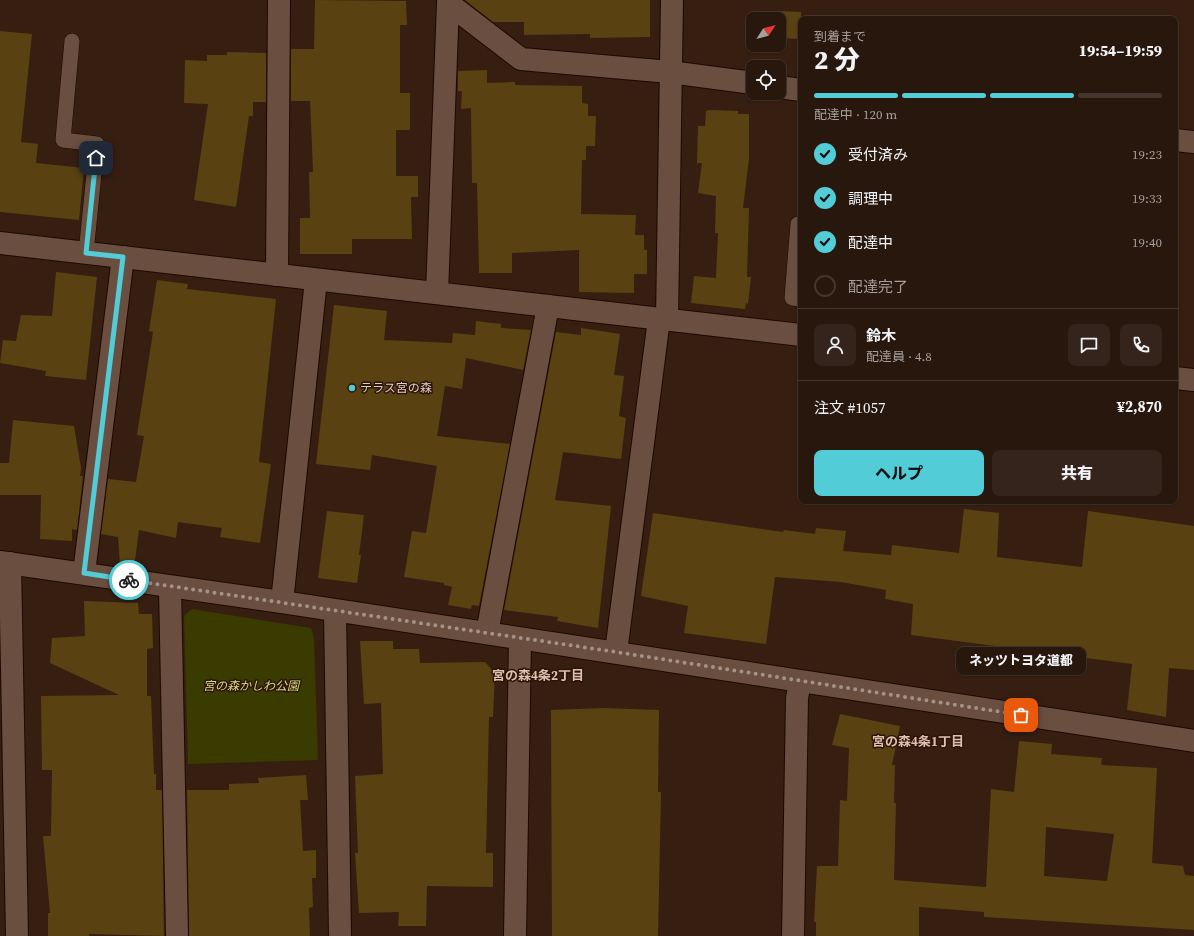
<!DOCTYPE html>
<html lang="ja">
<head>
<meta charset="utf-8">
<style>
	:root { --surface:#28170d; --page:#34241b; --text:#f1f3f6; --muted:#a59f9d; --line:#44362e; --accent:#52ccd6 }
	body { margin:0; font-family:"Source Serif 4","Noto Sans JP",serif; background:var(--page); color:var(--text); height:100vh; display:flex; flex-direction:column; font-size:15px; white-space:nowrap }
	* { box-sizing:border-box; margin:0 }
	p { font-size:13px; color:var(--muted) }
	.icon { flex:none; width:22px; height:22px; fill:none; stroke:currentColor; stroke-width:2; stroke-linecap:round; stroke-linejoin:round }
	.map { position:relative; flex:1; overflow:hidden }
	.details { position:absolute; left:798px; top:16px; width:380px; height:488px; display:flex; flex-direction:column; background:var(--surface); border-radius:8px; box-shadow:0 1px 3px #0004,0 0 0 1px var(--line) }
	.details>* { flex:none }
	.needle { width:26px; rotate:54deg }
	.fabs { position:absolute; left:746px; top:12px; display:grid; gap:8px }
	.fabs a { display:grid; place-items:center; width:40px; height:40px; border-radius:8px; background:var(--surface); box-shadow:0 1px 3px #0004,0 0 0 1px var(--line); font-size:20px }
	.pin { position:absolute; display:grid; place-items:center; width:34px; height:34px; color:#fff; margin:-17px; border-radius:8px; box-shadow:0 2px 6px #0006 }
	.courier { position:absolute; display:grid; place-items:center; width:40px; height:40px; margin:-20px; border:3px solid #52ccd6; border-radius:50%; background:#fff; color:#222; box-shadow:0 1px 5px #0007 }
	.bubble { position:absolute; height:28px; border-radius:8px; background:var(--surface); box-shadow:0 1px 3px #0004,0 0 0 1px var(--line); font-size:13px; font-weight:800; line-height:28px; text-align:center }
	.overview em { font-style:normal; font-weight:800 }
	.overview div { display:flex; flex-direction:column-reverse }
	.overview { display:flex; align-items:center; justify-content:space-between; height:68px; padding:0 16px }
	h1 { font-size:26px; font-weight:800; line-height:30px }
	.bar { display:grid; grid-template-columns:repeat(4,1fr); gap:6px 4px; align-content:center; height:48px; padding:0 16px }
	.bar i { height:5px; border-radius:3px; background:var(--line) }
	.bar .current { background:var(--accent) }
	.bar p { grid-column:span 4 }
	.line { display:flex; align-items:center; gap:10px; padding:0 16px; border-top:1px solid var(--line) }
	.line div { flex:1 }
	.round { display:grid; place-items:center; flex:none; width:42px; height:42px; border-radius:8px; background:var(--page) }
	ol { padding:0 16px; list-style:none }
	li { display:flex; align-items:center; gap:12px; height:44px }
	li p { margin-inline-start:auto }
	li .icon { padding:4px; border-radius:50%; background:var(--accent); color:#111; stroke-width:4 }
	li:last-child { color:var(--muted) }
	li i { width:22px; height:22px; border:2px solid var(--line); border-radius:50% }
	.primary-button { display:flex; gap:8px; margin-top:auto; padding:8px 16px }
	.primary-button a { flex:1; height:46px; border-radius:8px; background:var(--accent); color:#111; font-size:16px; font-weight:800; line-height:46px; text-align:center }
	.primary-button a+a { background:var(--page); color:var(--text) }
	.map>svg:first-child { display:block }
</style>
</head>
<body>
<div class="map">
<svg width="1194" height="936" viewBox="0 0 1194 936">
	<rect width="100%" height="100%" fill="#361f11"/>
	<path fill="#393b00" d="M 192,609 L 311,628 L 314,638 L 318,760 L 188,764 L 184,616 Z"/>
	<g fill="#594112" fill-rule="evenodd">
		<path d="M 315,0 L 406,1 L 407,25 L 400,25 L 400,93 L 410,93 L 410,130 L 396,130 L 396,176 L 418,176 L 418,197 L 411,197 L 412,239 L 352,239 L 352,254 L 300,254 L 300,218 L 310,218 L 309,172 L 313,172 L 311,122 L 310,101 L 291,101 L 291,49 L 314,49 Z"/>
		<path d="M 465,0 L 650,0 L 650,37 L 590,38 L 590,34 L 524,35 L 524,22 L 493,22 Z"/>
		<path d="M 779,11 L 801,12 L 801,39 L 779,38 Z"/>
		<path d="M 0,31 L 32,34 L 21,142 L 38,144 L 36,163 L 84,168 L 79,220 L 0,212 Z"/>
		<path d="M 227,52 L 266,53 L 266,102 L 253,102 L 253,116 L 249,116 L 236,207 L 194,200 L 208,104 L 184,103 L 185,60 L 207,61 L 207,55 L 227,55 Z"/>
		<path d="M 487,70 L 487,83 L 515,82 L 515,85 L 582,86 L 582,103 L 588,104 L 588,116 L 596,116 L 595,146 L 586,146 L 586,160 L 582,160 L 581,214 L 636,215 L 635,235 L 644,235 L 644,250 L 647,250 L 647,274 L 634,274 L 634,293 L 579,292 L 579,250 L 512,253 L 512,273 L 479,273 L 477,183 L 472,183 L 471,108 L 461,109 L 462,91 L 458,91 L 458,71 Z"/>
		<path d="M 709,110 L 738,111 L 738,114 L 749,114 L 749,159 L 743,208 L 749,208 L 747,277 L 751,277 L 748,304 L 746,303 L 745,309 L 691,303 L 694,276 L 716,278 L 718,233 L 715,233 L 716,196 L 698,193 L 702,163 L 697,163 L 698,126 L 705,126 L 706,111 Z"/>
		<path d="M 56,272 L 97,277 L 86,380 L 45,376 L 46,371 L 0,363 L 3,340 L 16,341 L 21,315 L 52,316 Z"/>
		<path d="M 157,280 L 188,284 L 187,289 L 276,299 L 259,462 L 271,464 L 260,543 L 220,537 L 222,528 L 178,522 L 176,538 L 139,530 L 134,568 L 120,566 L 118,537 L 101,534 L 108,479 L 136,482 L 144,436 L 137,435 L 153,332 L 149,331 Z"/>
		<path d="M 334,305 L 387,311 L 384,340 L 452,343 L 453,333 L 475,335 L 476,321 L 501,324 L 501,328 L 531,330 L 523,370 L 466,358 L 462,389 L 445,386 L 437,436 L 510,444 L 479,606 L 472,605 L 471,609 L 448,605 L 452,587 L 444,585 L 444,583 L 404,577 L 412,531 L 426,533 L 437,466 L 372,455 L 370,470 L 316,464 Z"/>
		<path d="M 581,328 L 620,334 L 614,375 L 624,376 L 619,416 L 626,418 L 621,459 L 563,452 L 555,500 L 611,506 L 598,628 L 557,621 L 558,617 L 504,610 L 556,332 L 581,335 Z"/>
		<path d="M 13,420 L 74,426 L 81,468 L 80,476 L 83,476 L 77,530 L 72,529 L 72,541 L 40,539 L 41,495 L 0,495 L 0,463 L 9,463 Z"/>
		<path d="M 964,509 L 999,513 L 997,557 L 1082,567 L 1088,511 L 1194,526 L 1194,670 L 1169,668 L 1166,717 L 1127,710 L 1132,664 L 911,635 L 913,604 L 885,599 L 886,590 L 841,582 L 775,577 L 766,644 L 684,633 L 688,606 L 641,596 L 653,513 L 783,532 L 784,530 L 815,534 L 816,528 L 846,531 L 843,551 L 891,555 L 892,545 L 959,553 Z"/>
		<path d="M 327,511 L 364,515 L 359,555 L 361,555 L 357,583 L 318,578 Z"/>
		<path d="M 84,601 L 138,603 L 139,614 L 152,614 L 153,648 L 147,649 L 147,696 L 151,696 L 154,774 L 156,774 L 156,790 L 162,790 L 164,936 L 89,934 L 89,936 L 48,936 L 48,913 L 50,913 L 43,836 L 51,836 L 52,770 L 42,770 L 41,696 L 119,695 L 50,663 L 52,638 L 85,636 Z"/>
		<path d="M 360,641 L 393,641 L 393,649 L 419,649 L 420,663 L 485,662 L 495,673 L 493,717 L 489,717 L 486,853 L 493,853 L 493,887 L 427,886 L 426,926 L 398,926 L 399,912 L 359,913 L 355,853 L 358,853 L 355,776 L 383,774 L 381,703 L 364,704 Z"/>
		<path d="M 604,708 L 659,710 L 658,792 L 661,792 L 658,936 L 552,936 L 551,710 Z"/>
		<path d="M 840,714 L 900,726 L 892,765 L 895,765 L 894,803 L 896,803 L 894,880 L 986,887 L 991,789 L 1014,792 L 1019,741 L 1052,744 L 1051,754 L 1102,758 L 1101,765 L 1157,768 L 1152,863 L 1183,866 L 1185,875 L 1194,876 L 1194,930 L 984,917 L 984,912 L 919,907 L 919,936 L 816,936 L 816,922 L 814,922 L 817,866 L 838,866 L 840,800 L 847,801 L 849,748 L 832,745 ZM 1046,827 L 1114,834 L 1107,881 L 1044,876 Z"/>
		<path d="M 306,775 L 308,800 L 300,800 L 303,851 L 316,850 L 316,878 L 312,878 L 313,907 L 309,908 L 310,936 L 189,936 L 187,790 L 229,790 L 229,784 L 259,783 L 258,778 Z"/>
	</g>
	<g fill="none" stroke-linecap="round" stroke-linejoin="round">
		<defs>
			<g id="service">
				<path d="M 72,41 L 63,140 L 97,144 L 86,253"/>
				<path d="M 798,224 L 792,298 L 801,299"/>
			</g>
			<g id="minor">
				<path d="M 448,0 L 448,3 L 521,59 L 670,72 L 753,83"/>
				<path d="M 779,87 L 801,90"/>
				<path d="M 1175,140 L 1194,142"/>
				<path d="M 0,243 L 801,335"/>
				<path d="M 277,275 L 279,0"/>
				<path d="M 437,293 L 448,3"/>
				<path d="M 667,319 L 672,0"/>
				<path d="M 1175,378 L 1194,380"/>
				<path d="M 0,562 L 282,602 L 1194,741"/>
				<path d="M 10,563 L 17,936"/>
				<path d="M 84,573 L 123,257"/>
				<path d="M 170,587 L 177,936"/>
				<path d="M 282,602 L 316,280"/>
				<path d="M 335,611 L 340,936"/>
				<path d="M 487,633 L 548,306"/>
				<path d="M 616,652 L 659,319"/>
				<path d="M 515,936 L 520,639"/>
				<path d="M 793,936 L 797,698 L 800,682"/>
			</g>
		</defs>
		<use href="#service" stroke="#1d0800" stroke-width="16"/>
		<use href="#minor" stroke="#1d0800" stroke-width="24"/>
		<use href="#service" stroke="#6a4f40" stroke-width="15"/>
		<use href="#minor" stroke="#6a4f40" stroke-width="22"/>
	</g>
	<g fill="none" stroke-linecap="round" stroke-linejoin="round">
		<path stroke="#a49187" stroke-width="4" stroke-dasharray="0 7.2" d="M 129,580 L 616,652 L 1021,715"/>
		<path stroke="#52ccd6" stroke-width="5" d="M 96,158 L 86,253 L 123,257 L 84,573 L 129,580"/>
	</g>
	<circle fill="#52ccd6" stroke="#2c1508" stroke-width="1.5" cx="352" cy="388" r="4"/>
	<g text-anchor="middle" dominant-baseline="central" stroke-width="3" stroke-linejoin="round" paint-order="stroke">
		<g font-size="12" fill="#dfcfc6" stroke="#2c1508" text-anchor="start">
			<text x="360" y="388">テラス宮の森</text>
		</g>
		<g font-size="12" font-style="italic" fill="#d7dc7d" stroke="#2c1508">
			<text x="251" y="686">宮の森かしわ公園</text>
		</g>
		<g font-size="13" font-weight="bold" fill="#dfbfae" stroke="#2c1508">
			<text x="538" y="675">宮の森4条2丁目</text>
			<text x="918" y="741">宮の森4条1丁目</text>
		</g>
	</g>
</svg>
<div class="fabs">
<a><svg class="needle" viewBox="-14 -14 28 28"><path d="M0-13l5 13h-10z" fill="#e53935"/><path d="M0 13l5-13h-10z" fill="#a59f9d"/></svg></a>
<a><svg class="icon" aria-label="locate" viewBox="0 0 24 24"><circle cx="12" cy="12" r="6"/><path d="M12 2v4M12 18v4M2 12h4M18 12h4"/></svg></a>
</div>
<div class="pin" style="left:1021px;top:715px;background:#ea580c"><svg class="icon" aria-label="bag" viewBox="0 0 24 24"><path d="M5 8h14l-1 12H6zM9 8a3 3 0 0 1 6 0"/></svg></div>
<div class="pin" style="left:96px;top:158px;background:#1f2937"><svg class="icon" aria-label="home" viewBox="0 0 24 24"><path d="M3 11l9-7 9 7M6 9v11h12V9"/></svg></div>
<div class="courier" style="left:129px;top:580px"><svg class="icon" aria-label="bike" viewBox="0 0 24 24"><circle cx="6" cy="16" r="4"/><circle cx="18" cy="16" r="4"/><path d="M6 16l4-8h5l3 8M10 8l3 8H6M13 5h3"/></svg></div>
<div class="bubble" style="left:956px;top:647px;width:130px">ネッツトヨタ道都</div>
<section class="details">
<div class="overview"><div><h1>2 分</h1><p>到着まで</p></div><em>19:54–19:59</em></div>
<div class="bar"><i class="current"></i><i class="current"></i><i class="current"></i><i></i><p>配達中 · 120 m</p></div>
<ol>
<li><svg class="icon" aria-label="check" viewBox="0 0 24 24"><path d="M5 12l5 5 9-10"/></svg>受付済み<p>19:23</p></li>
<li><svg class="icon" aria-label="check" viewBox="0 0 24 24"><path d="M5 12l5 5 9-10"/></svg>調理中<p>19:33</p></li>
<li><svg class="icon" aria-label="check" viewBox="0 0 24 24"><path d="M5 12l5 5 9-10"/></svg>配達中<p>19:40</p></li>
<li><i></i>配達完了</li>
</ol>
<div class="line" style="height:72px"><a class="round"><svg class="icon" aria-label="person" viewBox="0 0 24 24"><circle cx="12" cy="8" r="4"/><path d="M4 21q1-7 8-7t8 7"/></svg></a><div><b>鈴木</b><p>配達員 · 4.8</p></div><a class="round"><svg class="icon" aria-label="chat" viewBox="0 0 24 24"><path d="M4 5h16v11H9l-5 4z"/></svg></a><a class="round"><svg class="icon" aria-label="phone" viewBox="0 0 24 24"><path d="M5 4h4l2 5-3 2q2 4 5 5l2-3 5 2v4C11 20 4 13 5 4z"/></svg></a></div>
<div class="line" style="height:52px"><div>注文 #1057</div><b>¥2,870</b></div>
<div class="primary-button"><a>ヘルプ</a><a>共有</a></div>
</section>
</div>
</body>
</html>
